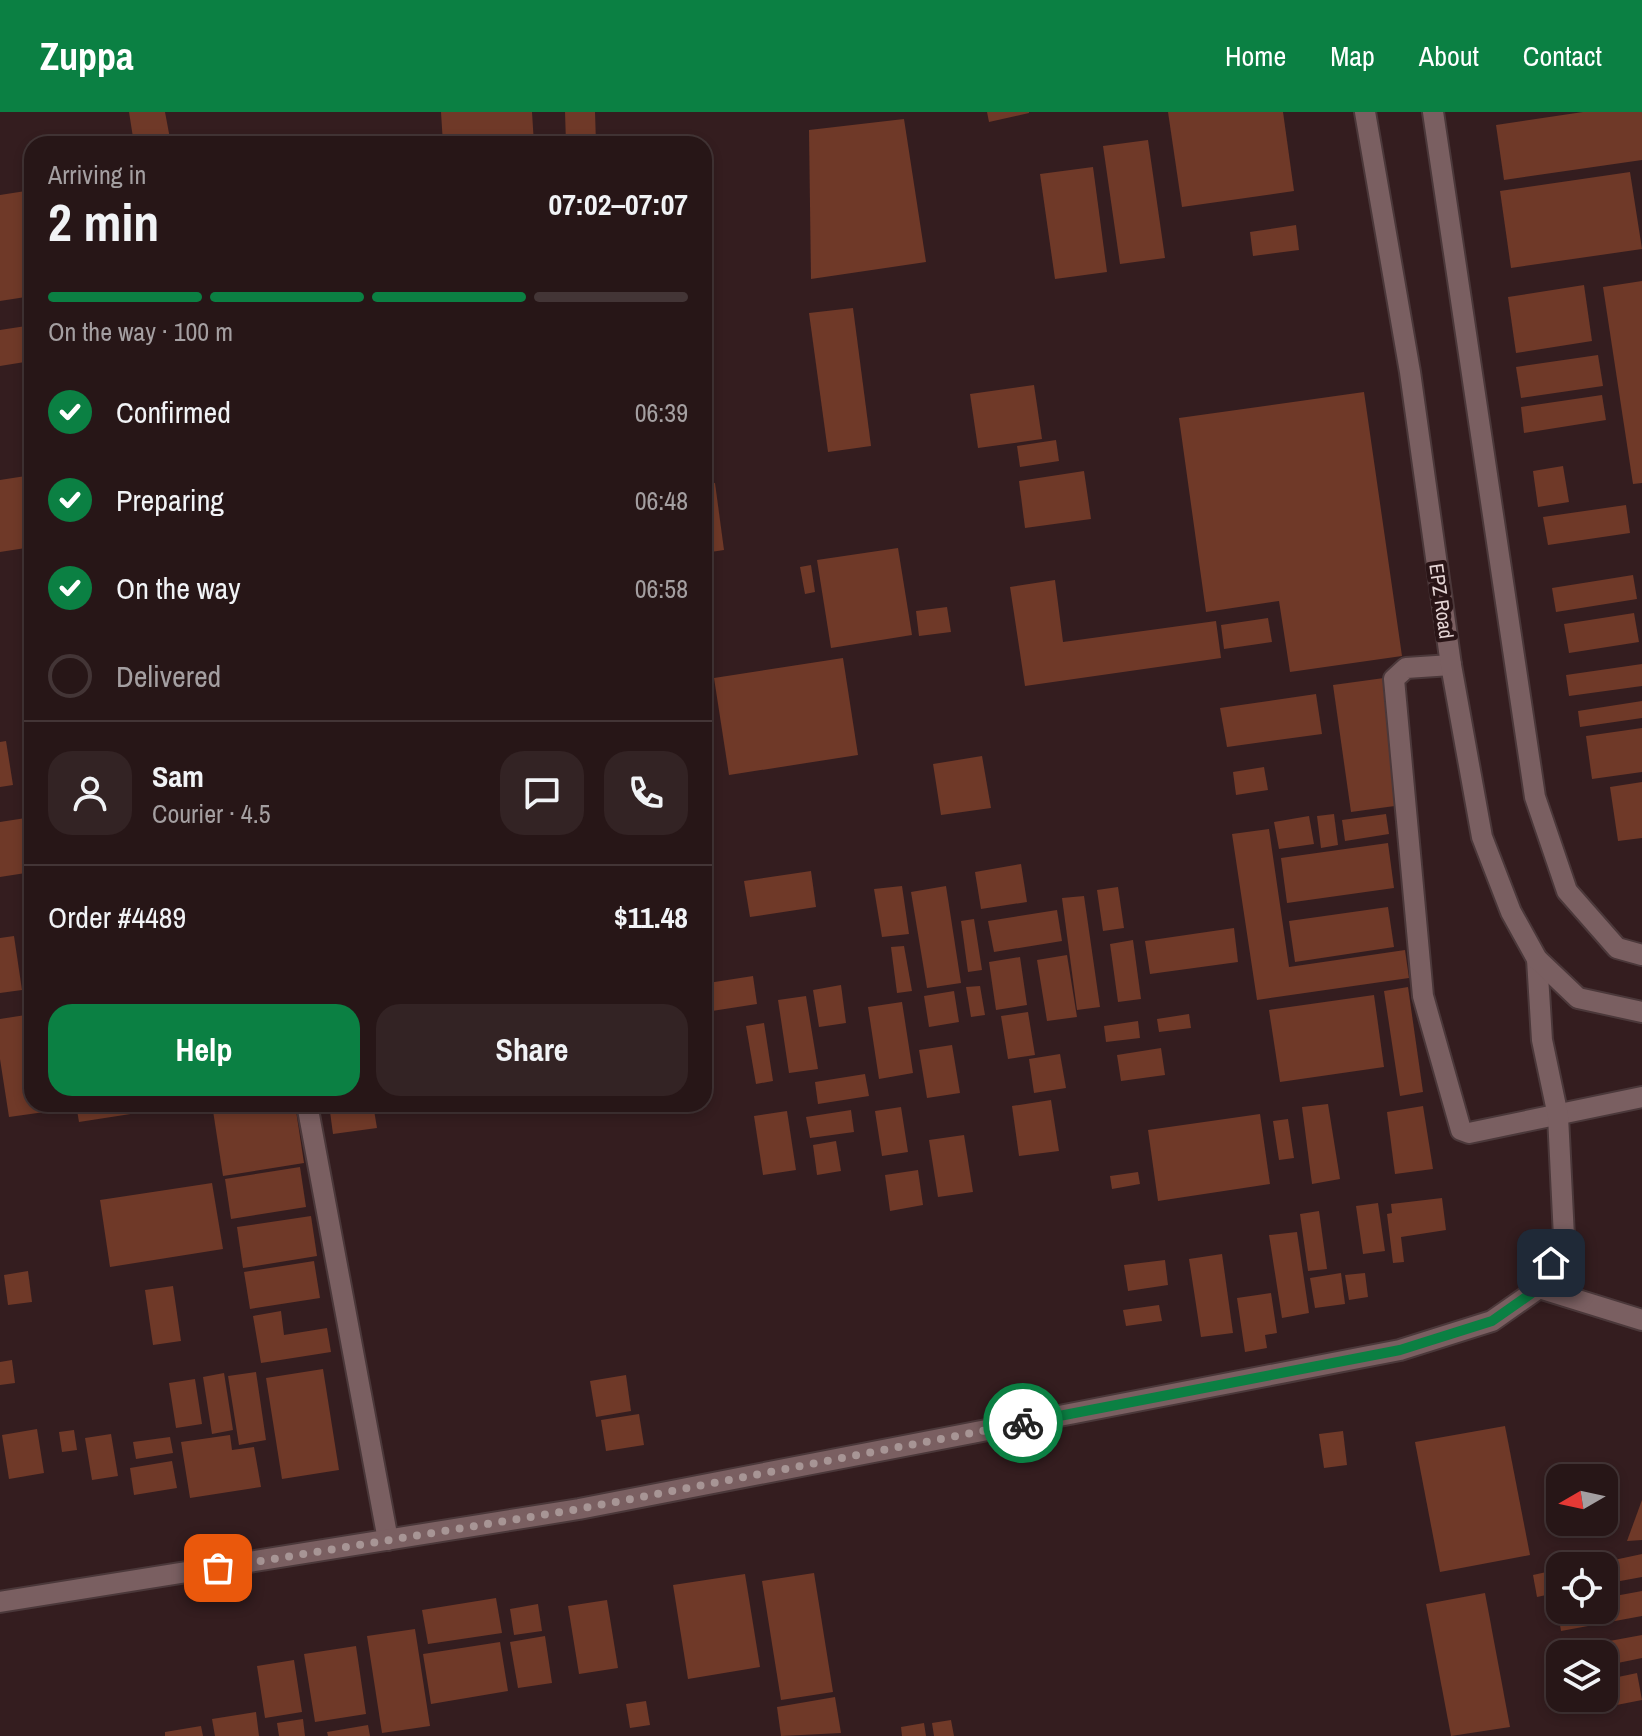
<!DOCTYPE html>
<html lang="en">
<head>
<meta charset="utf-8">
<style>
	:root { --surface:#271617; --page:#332324; --text:#f1f3f6; --muted:#a49fa1; --line:#433536; --accent:#0b8043 }
	body { margin:0; font-family:"Archivo Narrow",sans-serif; background:var(--page); color:var(--text); height:100vh; display:flex; flex-direction:column; font-size:30px; white-space:nowrap }
	* { box-sizing:border-box; margin:0 }
	p { font-size:26px; color:var(--muted) }
	.icon { flex:none; width:44px; height:44px; fill:none; stroke:currentColor; stroke-width:2; stroke-linecap:round; stroke-linejoin:round }
	.map { position:relative; flex:1; overflow:hidden }
	.details { position:absolute; left:24px; top:24px; width:688px; height:976px; display:flex; flex-direction:column; background:var(--surface); border-radius:24px; box-shadow:0 4px 12px #0003,0 0 0 2px var(--line) }
	.details>* { flex:none }
	.needle { width:52px; rotate:261deg }
	.fabs { position:absolute; left:1546px; top:1352px; display:grid; gap:16px }
	.fabs a { display:grid; place-items:center; width:72px; height:72px; border-radius:16px; background:var(--surface); box-shadow:0 4px 12px #0003,0 0 0 2px var(--line); font-size:40px }
	.pin { position:absolute; display:grid; place-items:center; width:68px; height:68px; color:#fff; margin:-34px; border-radius:16px; box-shadow:0 4px 12px #0006 }
	.courier { position:absolute; display:grid; place-items:center; width:80px; height:80px; margin:-40px; border:6px solid #0b8043; border-radius:50%; background:#fff; color:#222; box-shadow:0 2px 10px #0007 }
	.summary em { font-style:normal; font-weight:700 }
	.summary div { display:flex; flex-direction:column-reverse }
	.summary { display:flex; align-items:center; justify-content:space-between; height:136px; padding:0 24px }
	h1 { font-size:52px; font-weight:700; line-height:60px }
	.bar { display:grid; grid-template-columns:repeat(4,1fr); gap:12px 8px; align-content:center; height:96px; padding:0 24px }
	.bar i { height:10px; border-radius:6px; background:var(--line) }
	.bar .current { background:var(--accent) }
	.bar p { grid-column:span 4 }
	.line { display:flex; align-items:center; gap:20px; padding:0 24px; border-top:2px solid var(--line) }
	.line div { flex:1 }
	.round { display:grid; place-items:center; flex:none; width:84px; height:84px; border-radius:24px; background:var(--page) }
	ol { padding:0 24px; list-style:none }
	li { display:flex; align-items:center; gap:24px; height:88px }
	li p { margin-inline-start:auto }
	li .icon { padding:8px; border-radius:50%; background:var(--accent); color:#fff; stroke-width:4 }
	li:last-child { color:var(--muted) }
	li i { width:44px; height:44px; border:4px solid var(--line); border-radius:50% }
	.primary-button { display:flex; gap:16px; margin-top:auto; padding:16px 24px }
	.primary-button a { flex:1; height:92px; border-radius:24px; background:var(--accent); color:#fff; font-size:32px; font-weight:700; line-height:92px; text-align:center }
	.primary-button a+a { background:var(--page); color:var(--text) }
	header { display:flex; align-items:center; gap:48px; box-sizing:border-box; height:112px; padding:0 40px; background:var(--accent); color:#fff }
	header strong { font-size:38px }
	nav { display:flex; gap:44px; margin-inline-start:auto; font-size:28px }
	.map>svg:first-child { display:block }
</style>
</head>
<body>
<header>
<strong>Zuppa</strong>
<nav><a>Home</a><a>Map</a><a>About</a><a>Contact</a></nav>
</header>
<div class="map">
<svg width="1642" height="1624" viewBox="0 0 1642 1624">
	<rect width="100%" height="100%" fill="#341d1f"/>
	<g fill="#6f3928">
		<path d="M 129,0 L 165,0 L 171,32 L 134,32 Z"/>
		<path d="M 441,0 L 532,0 L 534,32 L 443,32 Z"/>
		<path d="M 565,0 L 595,0 L 596,32 L 566,32 Z"/>
		<path d="M 987,0 L 1029,0 L 1029,1 L 989,10 Z"/>
		<path d="M 1168,0 L 1283,0 L 1294,79 L 1182,95 Z"/>
		<path d="M 1583,0 L 1642,0 L 1642,48 L 1504,68 L 1496,13 Z"/>
		<path d="M 904,7 L 926,150 L 811,167 L 809,18 Z"/>
		<path d="M 1148,28 L 1165,146 L 1120,152 L 1103,34 Z"/>
		<path d="M 1093,55 L 1107,160 L 1055,167 L 1040,62 Z"/>
		<path d="M 1630,60 L 1642,137 L 1511,156 L 1500,79 Z"/>
		<path d="M 32,78 L 32,184 L 0,189 L 0,83 Z"/>
		<path d="M 1296,113 L 1299,138 L 1253,144 L 1250,120 Z"/>
		<path d="M 1642,169 L 1642,371 L 1633,372 L 1603,175 Z"/>
		<path d="M 1584,173 L 1592,229 L 1516,241 L 1508,185 Z"/>
		<path d="M 853,196 L 871,334 L 828,340 L 809,201 Z"/>
		<path d="M 26,214 L 31,249 L 0,254 L 0,218 Z"/>
		<path d="M 1598,243 L 1603,274 L 1521,286 L 1516,255 Z"/>
		<path d="M 1034,273 L 1042,327 L 978,336 L 970,282 Z"/>
		<path d="M 1364,280 L 1402,544 L 1290,560 L 1279,489 L 1206,500 L 1179,306 Z"/>
		<path d="M 1602,283 L 1606,308 L 1524,321 L 1521,295 Z"/>
		<path d="M 1056,328 L 1059,349 L 1020,355 L 1017,334 Z"/>
		<path d="M 1563,354 L 1569,390 L 1538,395 L 1533,359 Z"/>
		<path d="M 1084,359 L 1091,407 L 1025,416 L 1019,369 Z"/>
		<path d="M 32,363 L 32,435 L 0,440 L 0,368 Z"/>
		<path d="M 715,371 L 724,438 L 704,441 L 704,372 Z"/>
		<path d="M 1626,393 L 1630,421 L 1548,433 L 1543,405 Z"/>
		<path d="M 898,436 L 912,523 L 831,536 L 817,448 Z"/>
		<path d="M 811,453 L 815,480 L 805,482 L 800,455 Z"/>
		<path d="M 1633,463 L 1637,487 L 1556,500 L 1552,476 Z"/>
		<path d="M 1055,468 L 1063,530 L 1216,509 L 1221,546 L 1025,574 L 1010,475 Z"/>
		<path d="M 947,495 L 951,520 L 919,524 L 916,499 Z"/>
		<path d="M 1634,501 L 1639,530 L 1569,541 L 1564,512 Z"/>
		<path d="M 1268,506 L 1272,530 L 1224,537 L 1221,513 Z"/>
		<path d="M 843,546 L 858,643 L 729,663 L 714,566 Z"/>
		<path d="M 1642,552 L 1642,574 L 1569,584 L 1566,563 Z"/>
		<path d="M 1384,566 L 1402,693 L 1351,700 L 1333,573 Z"/>
		<path d="M 1316,582 L 1322,622 L 1227,635 L 1220,596 Z"/>
		<path d="M 1642,589 L 1642,606 L 1580,615 L 1578,599 Z"/>
		<path d="M 1642,616 L 1642,660 L 1592,667 L 1586,624 Z"/>
		<path d="M 6,629 L 13,673 L 0,675 L 0,630 Z"/>
		<path d="M 982,644 L 991,696 L 941,703 L 933,652 Z"/>
		<path d="M 1264,655 L 1268,678 L 1236,683 L 1233,660 Z"/>
		<path d="M 1642,670 L 1642,726 L 1618,729 L 1610,675 Z"/>
		<path d="M 1334,702 L 1338,733 L 1321,736 L 1317,704 Z"/>
		<path d="M 1386,702 L 1389,722 L 1345,729 L 1342,708 Z"/>
		<path d="M 1309,704 L 1314,732 L 1279,737 L 1274,710 Z"/>
		<path d="M 32,705 L 32,760 L 0,765 L 0,710 Z"/>
		<path d="M 1269,717 L 1289,855 L 1405,838 L 1409,866 L 1257,888 L 1232,722 Z"/>
		<path d="M 1388,731 L 1394,776 L 1287,791 L 1281,746 Z"/>
		<path d="M 1021,752 L 1027,790 L 981,797 L 975,760 Z"/>
		<path d="M 811,759 L 816,795 L 750,805 L 744,769 Z"/>
		<path d="M 902,774 L 909,822 L 882,825 L 874,777 Z"/>
		<path d="M 946,774 L 961,871 L 927,876 L 911,780 Z"/>
		<path d="M 1118,775 L 1124,816 L 1103,819 L 1097,778 Z"/>
		<path d="M 1084,784 L 1100,895 L 1077,898 L 1062,786 Z"/>
		<path d="M 1388,795 L 1394,835 L 1295,850 L 1289,809 Z"/>
		<path d="M 1057,798 L 1062,829 L 994,840 L 988,809 Z"/>
		<path d="M 974,807 L 982,858 L 968,860 L 961,809 Z"/>
		<path d="M 32,814 L 32,865 L 30,865 L 22,815 Z"/>
		<path d="M 1234,816 L 1238,850 L 1150,862 L 1145,829 Z"/>
		<path d="M 14,824 L 22,878 L 0,881 L 0,826 Z"/>
		<path d="M 1133,828 L 1141,887 L 1118,890 L 1110,832 Z"/>
		<path d="M 904,834 L 912,879 L 897,881 L 891,835 Z"/>
		<path d="M 1067,843 L 1077,905 L 1047,909 L 1037,848 Z"/>
		<path d="M 1020,845 L 1027,893 L 996,898 L 989,850 Z"/>
		<path d="M 753,864 L 757,892 L 712,899 L 708,871 Z"/>
		<path d="M 841,873 L 846,911 L 819,915 L 813,878 Z"/>
		<path d="M 980,874 L 985,903 L 971,905 L 966,875 Z"/>
		<path d="M 1408,875 L 1423,980 L 1400,984 L 1384,879 Z"/>
		<path d="M 954,879 L 959,910 L 929,915 L 924,884 Z"/>
		<path d="M 1374,883 L 1384,955 L 1280,970 L 1269,898 Z"/>
		<path d="M 806,884 L 818,957 L 789,961 L 778,888 Z"/>
		<path d="M 902,890 L 913,961 L 879,967 L 868,895 Z"/>
		<path d="M 1028,900 L 1035,943 L 1008,947 L 1001,904 Z"/>
		<path d="M 32,902 L 32,992 L 58,992 L 59,998 L 9,1005 L 0,947 L 0,907 Z"/>
		<path d="M 1189,902 L 1191,916 L 1159,920 L 1157,907 Z"/>
		<path d="M 1138,909 L 1140,926 L 1106,930 L 1104,914 Z"/>
		<path d="M 764,911 L 773,969 L 756,972 L 746,914 Z"/>
		<path d="M 952,933 L 960,981 L 927,986 L 919,938 Z"/>
		<path d="M 1161,936 L 1165,963 L 1121,969 L 1117,943 Z"/>
		<path d="M 1060,942 L 1066,976 L 1034,981 L 1029,947 Z"/>
		<path d="M 865,962 L 869,984 L 818,992 L 815,970 Z"/>
		<path d="M 1051,988 L 1059,1039 L 1019,1044 L 1012,994 Z"/>
		<path d="M 76,992 L 135,992 L 137,1001 L 79,1010 Z"/>
		<path d="M 212,992 L 295,992 L 304,1051 L 223,1064 Z"/>
		<path d="M 329,992 L 373,992 L 377,1016 L 333,1022 Z"/>
		<path d="M 1328,992 L 1340,1067 L 1312,1072 L 1302,995 Z"/>
		<path d="M 1423,994 L 1433,1057 L 1395,1062 L 1387,1000 Z"/>
		<path d="M 901,995 L 908,1040 L 882,1044 L 875,999 Z"/>
		<path d="M 851,998 L 854,1020 L 810,1026 L 806,1005 Z"/>
		<path d="M 787,999 L 796,1058 L 763,1063 L 754,1004 Z"/>
		<path d="M 1260,1002 L 1270,1072 L 1158,1089 L 1148,1018 Z"/>
		<path d="M 1288,1007 L 1294,1046 L 1279,1048 L 1273,1009 Z"/>
		<path d="M 964,1023 L 973,1080 L 938,1085 L 929,1028 Z"/>
		<path d="M 836,1029 L 841,1059 L 817,1063 L 813,1033 Z"/>
		<path d="M 300,1055 L 306,1095 L 231,1107 L 225,1067 Z"/>
		<path d="M 918,1058 L 923,1093 L 890,1099 L 885,1063 Z"/>
		<path d="M 1138,1060 L 1140,1072 L 1112,1077 L 1110,1064 Z"/>
		<path d="M 212,1071 L 223,1137 L 110,1155 L 100,1088 Z"/>
		<path d="M 1442,1086 L 1446,1118 L 1401,1125 L 1404,1150 L 1393,1151 L 1387,1102 L 1392,1101 L 1391,1092 Z"/>
		<path d="M 1378,1091 L 1385,1139 L 1363,1142 L 1356,1094 Z"/>
		<path d="M 1319,1099 L 1327,1157 L 1308,1159 L 1300,1102 Z"/>
		<path d="M 311,1104 L 317,1144 L 243,1156 L 237,1115 Z"/>
		<path d="M 1297,1120 L 1309,1201 L 1282,1206 L 1269,1123 Z"/>
		<path d="M 1222,1142 L 1233,1221 L 1201,1225 L 1189,1147 Z"/>
		<path d="M 1165,1148 L 1168,1173 L 1128,1179 L 1124,1153 Z"/>
		<path d="M 314,1149 L 320,1186 L 250,1197 L 244,1160 Z"/>
		<path d="M 28,1159 L 32,1190 L 8,1193 L 4,1163 Z"/>
		<path d="M 1341,1161 L 1345,1192 L 1315,1196 L 1310,1166 Z"/>
		<path d="M 1365,1161 L 1368,1185 L 1349,1188 L 1345,1163 Z"/>
		<path d="M 173,1174 L 181,1229 L 153,1233 L 145,1178 Z"/>
		<path d="M 1271,1181 L 1277,1221 L 1265,1223 L 1267,1236 L 1245,1240 L 1237,1186 Z"/>
		<path d="M 1159,1193 L 1162,1209 L 1126,1214 L 1123,1198 Z"/>
		<path d="M 281,1199 L 284,1223 L 327,1216 L 331,1240 L 261,1251 L 253,1204 Z"/>
		<path d="M 12,1248 L 15,1271 L 0,1273 L 0,1250 Z"/>
		<path d="M 323,1257 L 339,1358 L 282,1367 L 266,1266 Z"/>
		<path d="M 256,1260 L 266,1328 L 239,1333 L 228,1264 Z"/>
		<path d="M 224,1261 L 233,1318 L 212,1322 L 203,1265 Z"/>
		<path d="M 626,1263 L 631,1299 L 596,1305 L 590,1269 Z"/>
		<path d="M 195,1267 L 202,1312 L 176,1316 L 169,1271 Z"/>
		<path d="M 639,1302 L 644,1333 L 606,1339 L 601,1308 Z"/>
		<path d="M 1505,1314 L 1530,1443 L 1440,1460 L 1415,1330 Z"/>
		<path d="M 37,1317 L 44,1361 L 9,1367 L 2,1323 Z"/>
		<path d="M 74,1318 L 77,1338 L 62,1340 L 59,1320 Z"/>
		<path d="M 1343,1319 L 1347,1353 L 1324,1356 L 1319,1322 Z"/>
		<path d="M 111,1322 L 118,1364 L 92,1368 L 85,1326 Z"/>
		<path d="M 230,1323 L 232,1338 L 254,1335 L 261,1375 L 190,1386 L 181,1330 Z"/>
		<path d="M 170,1325 L 173,1341 L 136,1347 L 133,1330 Z"/>
		<path d="M 172,1349 L 177,1376 L 134,1383 L 130,1356 Z"/>
		<path d="M 1642,1388 L 1642,1428 L 1627,1429 Z"/>
		<path d="M 1642,1442 L 1642,1465 L 1604,1472 L 1604,1454 L 1586,1454 Z"/>
		<path d="M 1560,1457 L 1560,1480 L 1537,1485 L 1533,1463 Z"/>
		<path d="M 814,1461 L 833,1580 L 781,1588 L 762,1469 Z"/>
		<path d="M 745,1462 L 760,1555 L 688,1567 L 673,1473 Z"/>
		<path d="M 1642,1479 L 1642,1504 L 1561,1519 L 1557,1495 L 1560,1495 L 1560,1498 L 1604,1498 L 1604,1486 Z"/>
		<path d="M 1485,1481 L 1510,1615 L 1451,1624 L 1426,1492 Z"/>
		<path d="M 496,1486 L 502,1521 L 428,1532 L 422,1498 Z"/>
		<path d="M 607,1488 L 618,1556 L 579,1562 L 568,1494 Z"/>
		<path d="M 538,1492 L 542,1519 L 514,1523 L 510,1497 Z"/>
		<path d="M 415,1517 L 430,1614 L 382,1621 L 367,1524 Z"/>
		<path d="M 1642,1523 L 1642,1546 L 1608,1553 L 1604,1530 Z"/>
		<path d="M 545,1524 L 552,1571 L 518,1576 L 510,1530 Z"/>
		<path d="M 500,1530 L 508,1579 L 431,1592 L 423,1542 Z"/>
		<path d="M 356,1534 L 366,1602 L 315,1610 L 304,1542 Z"/>
		<path d="M 294,1548 L 302,1600 L 265,1606 L 257,1554 Z"/>
		<path d="M 1637,1561 L 1642,1588 L 1576,1601 L 1572,1586 L 1604,1586 L 1604,1568 Z"/>
		<path d="M 835,1585 L 841,1621 L 781,1624 L 777,1595 Z"/>
		<path d="M 646,1589 L 650,1613 L 630,1616 L 626,1592 Z"/>
		<path d="M 256,1600 L 259,1624 L 215,1624 L 212,1607 Z"/>
		<path d="M 303,1607 L 305,1624 L 279,1624 L 277,1611 Z"/>
		<path d="M 951,1608 L 954,1624 L 934,1624 L 932,1611 Z"/>
		<path d="M 924,1611 L 926,1624 L 902,1624 L 901,1615 Z"/>
		<path d="M 368,1613 L 370,1624 L 328,1624 L 327,1620 Z"/>
		<path d="M 201,1614 L 203,1624 L 165,1624 L 165,1620 Z"/>
	</g>
	<g fill="none" stroke-linecap="round" stroke-linejoin="round">
		<defs>
			<g id="minor">
				<path d="M 1451,553 L 1406,556 L 1394,567 L 1423,884 L 1461,1018 L 1469,1021 L 1642,985"/>
				<path d="M 307,992 L 388,1428"/>
				<path d="M 1539,1176 L 1642,1208"/>
			</g>
			<path id="tertiary" d="M 0,1490 L 579,1397 L 1400,1238 L 1492,1209 L 1539,1176 L 1564,1125 L 1558,1004 L 1542,928 L 1537,847"/>
			<g id="secondary">
				<path d="M 1365,0 L 1410,260 L 1451,553 L 1482,725 L 1511,800 L 1537,847 L 1578,886 L 1642,900"/>
				<path d="M 1433,0 L 1535,685 L 1567,779 L 1617,836 L 1642,843"/>
			</g>
		</defs>
		<use href="#minor" stroke="#4b383a" stroke-width="24"/>
		<use href="#tertiary" stroke="#4b383a" stroke-width="24"/>
		<use href="#secondary" stroke="#4b383a" stroke-width="24"/>
		<use href="#minor" stroke="#7a5f61" stroke-width="20"/>
		<use href="#tertiary" stroke="#7a5f61" stroke-width="20"/>
		<use href="#secondary" stroke="#7a5f61" stroke-width="20"/>
	</g>
	<g fill="none" stroke-linecap="round" stroke-linejoin="round">
		<path stroke="#a79595" stroke-width="8" stroke-dasharray="0 14.4" d="M 218,1456 L 579,1397 L 1023,1311"/>
		<path stroke="#0b8043" stroke-width="10" d="M 1023,1311 L 1400,1238 L 1492,1209 L 1539,1176 L 1551,1151"/>
	</g>
	<g text-anchor="middle" dominant-baseline="central" stroke-width="8" stroke-linejoin="round" paint-order="stroke">
		<g font-size="20" fill="#e5d5d5" stroke="#291416">
			<text transform="translate(1442 489) rotate(82)">EPZ Road</text>
		</g>
	</g>
</svg>
<div class="fabs">
<a><svg class="needle" viewBox="-14 -14 28 28"><path d="M0-13l5 13h-10z" fill="#e53935"/><path d="M0 13l5-13h-10z" fill="#a49fa1"/></svg></a>
<a><svg class="icon" aria-label="locate" viewBox="0 0 24 24"><circle cx="12" cy="12" r="6"/><path d="M12 2v4M12 18v4M2 12h4M18 12h4"/></svg></a>
<a><svg class="icon" aria-label="layers" viewBox="0 0 24 24"><path d="M12 4l9 5-9 5-9-5zM3 14l9 5 9-5"/></svg></a>
</div>
<div class="pin" style="left:218px;top:1456px;background:#ea580c"><svg class="icon" aria-label="bag" viewBox="0 0 24 24"><path d="M5 8h14l-1 12H6zM9 8a3 3 0 0 1 6 0"/></svg></div>
<div class="pin" style="left:1551px;top:1151px;background:#1f2937"><svg class="icon" aria-label="home" viewBox="0 0 24 24"><path d="M3 11l9-7 9 7M6 9v11h12V9"/></svg></div>
<div class="courier" style="left:1023px;top:1311px"><svg class="icon" aria-label="bike" viewBox="0 0 24 24"><circle cx="6" cy="16" r="4"/><circle cx="18" cy="16" r="4"/><path d="M6 16l4-8h5l3 8M10 8l3 8H6M13 5h3"/></svg></div>
<section class="details">
<div class="summary"><div><h1>2 min</h1><p>Arriving in</p></div><em>07:02–07:07</em></div>
<div class="bar"><i class="current"></i><i class="current"></i><i class="current"></i><i></i><p>On the way · 100 m</p></div>
<ol>
<li><svg class="icon" aria-label="check" viewBox="0 0 24 24"><path d="M5 12l5 5 9-10"/></svg>Confirmed<p>06:39</p></li>
<li><svg class="icon" aria-label="check" viewBox="0 0 24 24"><path d="M5 12l5 5 9-10"/></svg>Preparing<p>06:48</p></li>
<li><svg class="icon" aria-label="check" viewBox="0 0 24 24"><path d="M5 12l5 5 9-10"/></svg>On the way<p>06:58</p></li>
<li><i></i>Delivered</li>
</ol>
<div class="line" style="height:144px"><a class="round"><svg class="icon" aria-label="person" viewBox="0 0 24 24"><circle cx="12" cy="8" r="4"/><path d="M4 21q1-7 8-7t8 7"/></svg></a><div><b>Sam</b><p>Courier · 4.5</p></div><a class="round"><svg class="icon" aria-label="chat" viewBox="0 0 24 24"><path d="M4 5h16v11H9l-5 4z"/></svg></a><a class="round"><svg class="icon" aria-label="phone" viewBox="0 0 24 24"><path d="M5 4h4l2 5-3 2q2 4 5 5l2-3 5 2v4C11 20 4 13 5 4z"/></svg></a></div>
<div class="line" style="height:104px"><div>Order #4489</div><b>$11.48</b></div>
<div class="primary-button"><a>Help</a><a>Share</a></div>
</section>
</div>
</body>
</html>
